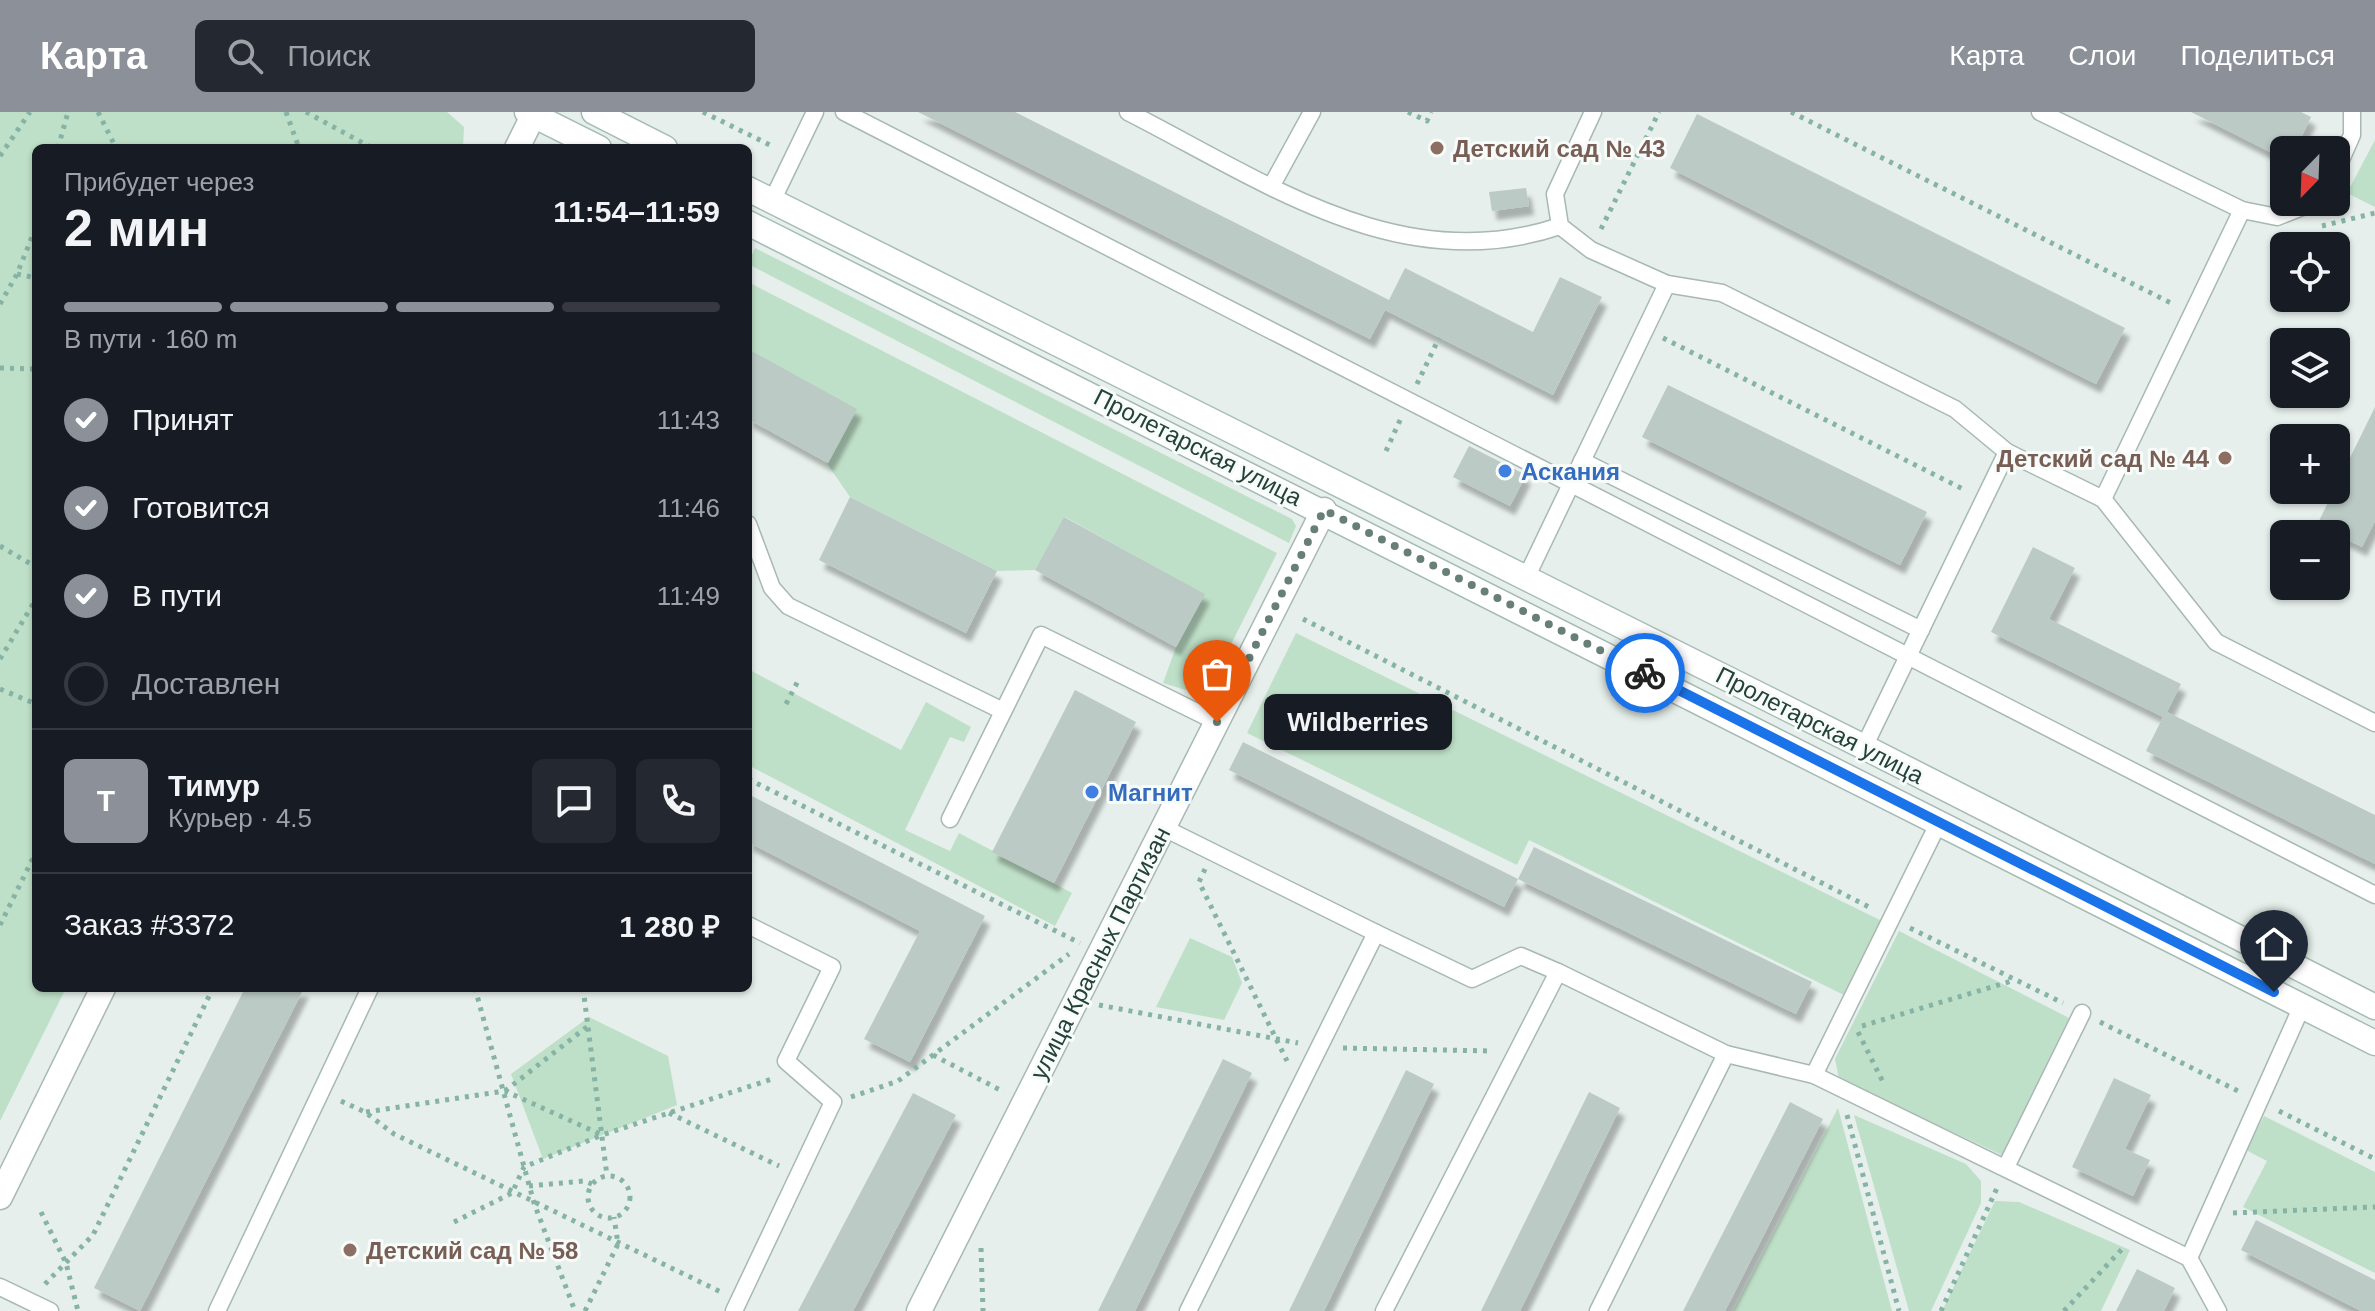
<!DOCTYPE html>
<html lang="ru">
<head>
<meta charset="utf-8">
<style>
	:root { --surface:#171b24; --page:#242831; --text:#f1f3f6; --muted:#9ea1a6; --line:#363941; --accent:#8c9099 }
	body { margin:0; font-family:Arial,sans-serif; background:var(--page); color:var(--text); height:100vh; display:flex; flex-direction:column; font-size:30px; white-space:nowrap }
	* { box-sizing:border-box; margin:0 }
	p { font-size:26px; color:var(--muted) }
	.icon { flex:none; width:44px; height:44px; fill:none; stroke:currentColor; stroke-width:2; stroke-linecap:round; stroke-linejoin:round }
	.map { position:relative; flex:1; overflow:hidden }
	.drawer { position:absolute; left:32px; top:32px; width:720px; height:848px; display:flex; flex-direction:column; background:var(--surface); border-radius:12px; box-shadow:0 2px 6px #0004 }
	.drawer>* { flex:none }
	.needle { width:52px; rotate:203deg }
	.fabs { position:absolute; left:2270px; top:24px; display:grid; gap:16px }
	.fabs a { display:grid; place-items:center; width:80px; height:80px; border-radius:12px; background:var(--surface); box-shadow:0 2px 6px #0004; font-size:40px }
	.pin { position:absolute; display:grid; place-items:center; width:68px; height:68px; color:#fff; margin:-82px -34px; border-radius:50% 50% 50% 0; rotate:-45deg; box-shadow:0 0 8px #0007 }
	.pin .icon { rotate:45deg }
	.courier { position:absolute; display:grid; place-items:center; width:80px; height:80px; margin:-40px; border:6px solid #1a73e8; border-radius:50%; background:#fff; color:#222; box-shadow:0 2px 10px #0007 }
	.bubble { position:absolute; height:56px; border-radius:12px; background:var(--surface); box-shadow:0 2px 6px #0004; font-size:26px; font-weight:700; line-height:56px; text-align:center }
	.head em { font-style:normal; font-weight:700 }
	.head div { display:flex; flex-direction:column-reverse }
	.head { display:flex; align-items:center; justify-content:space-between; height:136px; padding:0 32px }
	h1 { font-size:52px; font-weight:700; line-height:60px }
	.bar { display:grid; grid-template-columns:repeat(4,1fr); gap:12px 8px; align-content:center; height:96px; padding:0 32px }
	.bar i { height:10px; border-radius:6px; background:var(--line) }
	.bar .active { background:var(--accent) }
	.bar p { grid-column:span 4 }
	.line { display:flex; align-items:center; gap:20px; padding:0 32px; border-top:2px solid var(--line) }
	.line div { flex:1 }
	.round { display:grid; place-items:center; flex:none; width:84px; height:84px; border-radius:12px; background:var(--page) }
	ol { padding:0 32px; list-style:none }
	li { display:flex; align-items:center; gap:24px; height:88px }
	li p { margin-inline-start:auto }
	li .icon { padding:8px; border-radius:50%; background:var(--accent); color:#fff; stroke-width:4 }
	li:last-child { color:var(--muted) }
	li i { width:44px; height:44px; border:4px solid var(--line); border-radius:50% }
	header { display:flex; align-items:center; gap:48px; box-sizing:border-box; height:112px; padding:0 40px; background:var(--accent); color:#fff }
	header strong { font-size:38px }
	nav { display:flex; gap:44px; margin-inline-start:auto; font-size:28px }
	.search { width:560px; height:72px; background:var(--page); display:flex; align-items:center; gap:20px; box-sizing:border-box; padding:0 28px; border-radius:12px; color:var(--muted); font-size:30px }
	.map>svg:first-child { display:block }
</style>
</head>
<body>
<header>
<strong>Карта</strong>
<div class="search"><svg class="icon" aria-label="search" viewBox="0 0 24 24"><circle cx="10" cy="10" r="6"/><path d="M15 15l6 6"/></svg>Поиск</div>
<nav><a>Карта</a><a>Слои</a><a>Поделиться</a></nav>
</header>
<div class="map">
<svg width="2375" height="1199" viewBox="0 0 2375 1199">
	<defs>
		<filter id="shadow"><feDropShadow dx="5" dy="9" stdDeviation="2" flood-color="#0004"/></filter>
	</defs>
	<rect width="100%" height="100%" fill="#e6efeb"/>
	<g fill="#bfe0c8">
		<path d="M 0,0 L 447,0 L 464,15 L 463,36 L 36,36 L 36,876 L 66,876 L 0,1009 Z"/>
		<path d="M 2375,28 L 2375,95 L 2347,81 Z"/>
		<path d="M 755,136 L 1292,407 L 1296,414 L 1289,431 L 748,152 Z"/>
		<path d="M 748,170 L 1277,441 L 1212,570 L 1189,579 L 1163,571 L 1176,535 L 1204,482 L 1065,405 L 1035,458 L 997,459 L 850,385 L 748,237 Z"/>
		<path d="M 1296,521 L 1884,810 L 1848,885 L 1529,728 L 1517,753 L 1247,621 Z"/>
		<path d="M 748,557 L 901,638 L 926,590 L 971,615 L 964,630 L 950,625 L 905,718 L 950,739 L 959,721 L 1072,781 L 1055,814 L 748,653 Z"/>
		<path d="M 1899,819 L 2069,906 L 2002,1043 L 1839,967 L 1835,947 Z"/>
		<path d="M 1190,826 L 1232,845 L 1242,871 L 1224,908 L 1156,895 Z"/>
		<path d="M 589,905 L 668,944 L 677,993 L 543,1047 L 511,962 Z"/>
		<path d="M 1838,996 L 1892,1199 L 1733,1199 Z"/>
		<path d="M 1854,1003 L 1966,1052 L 1981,1069 L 1981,1091 L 1931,1199 L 1909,1199 Z"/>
		<path d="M 2264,1004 L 2375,1060 L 2375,1161 L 2243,1095 L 2267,1049 L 2246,1038 Z"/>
		<path d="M 1995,1089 L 2019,1090 L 2130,1138 L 2101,1199 L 1942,1199 Z"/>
	</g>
	<g fill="#bbcac4" filter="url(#shadow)">
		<path d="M 918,0 L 1015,0 L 1389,188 L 1405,156 L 1533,220 L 1560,165 L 1602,185 L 1553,283 L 1385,198 L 1370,227 Z"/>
		<path d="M 2191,0 L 2301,0 L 2311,5 L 2295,38 L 2284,38 L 2284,47 Z"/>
		<path d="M 1697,2 L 2125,216 L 2096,272 L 1670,56 Z"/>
		<path d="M 1526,76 L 1529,94 L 1492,99 L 1489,80 Z"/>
		<path d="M 748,237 L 857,297 L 828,351 L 748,307 Z"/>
		<path d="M 1668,273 L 1927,400 L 1900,453 L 1642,325 Z"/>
		<path d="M 2375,295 L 2375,409 L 2362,435 L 2317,413 Z"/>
		<path d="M 1469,334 L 1526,363 L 1510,394 L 1453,365 Z"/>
		<path d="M 850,385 L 997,459 L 966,521 L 819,448 Z"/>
		<path d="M 1064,405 L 1205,482 L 1176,535 L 1035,458 Z"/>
		<path d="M 2033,435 L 2075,456 L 2049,507 L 2181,572 L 2167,600 L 2375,703 L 2375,752 L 2146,639 L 2163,605 L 1991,520 Z"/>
		<path d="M 1075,578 L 1136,610 L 1054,771 L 992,740 Z"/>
		<path d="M 1243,630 L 1518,767 L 1504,795 L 1229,658 Z"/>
		<path d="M 748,682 L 985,804 L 910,950 L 864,927 L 920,819 L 748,730 Z"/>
		<path d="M 1534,735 L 1812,870 L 1796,902 L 1518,767 Z"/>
		<path d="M 245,876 L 304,876 L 140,1199 L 94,1176 Z"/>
		<path d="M 1223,947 L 1252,961 L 1135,1199 L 1098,1199 Z"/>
		<path d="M 1406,958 L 1434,972 L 1324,1199 L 1289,1199 Z"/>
		<path d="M 2114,966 L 2151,983 L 2125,1037 L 2150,1048 L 2133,1084 L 2072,1055 Z"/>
		<path d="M 1589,980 L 1620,996 L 1520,1199 L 1481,1199 Z"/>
		<path d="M 913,981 L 956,1003 L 853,1199 L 798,1199 Z"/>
		<path d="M 1790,990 L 1823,1007 L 1725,1199 L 1683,1199 Z"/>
		<path d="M 2256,1108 L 2375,1168 L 2375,1199 L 2361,1199 L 2241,1138 Z"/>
		<path d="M 2137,1157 L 2175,1176 L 2164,1199 L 2116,1199 Z"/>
	</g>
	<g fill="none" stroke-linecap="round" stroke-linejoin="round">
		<defs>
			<g id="service">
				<path d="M 844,0 L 2375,783"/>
				<path d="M 1128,0 C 1264,69 1401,168 1560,114"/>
				<path d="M 1593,0 L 1555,82 L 1560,114 L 1591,138 L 1667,172 L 1722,181 L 1955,297 L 2007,340 L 2103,387 L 2216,530 L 2375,611"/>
				<path d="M 2040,0 L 2242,98 L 2277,105 L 2315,90"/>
				<path d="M 2336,59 L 2352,23 L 2352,0"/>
				<path d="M 1272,73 L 1312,0"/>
				<path d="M 772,89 L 815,0"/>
				<path d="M 1582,349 L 1921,518"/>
				<path d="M 2103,387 L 2242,98"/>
				<path d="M 748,412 L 772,476 L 788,494 L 1003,599"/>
				<path d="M 1526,466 L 1667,172"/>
				<path d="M 1864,635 L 2007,340"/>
				<path d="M 950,707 L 1041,523 L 1217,610"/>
				<path d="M 1164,716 L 1376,821 L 1188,1199"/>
				<path d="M 1376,821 L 1472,867 L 1521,844 L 1558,860 L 1384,1199"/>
				<path d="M 1558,860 L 1726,942 L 1814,963 L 1939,710"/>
				<path d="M 1814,963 L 2189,1146 L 2218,1199"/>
				<path d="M 2006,1055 L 2082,901"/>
				<path d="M 2189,1146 L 2302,894"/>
				<path d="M 0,1175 L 50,1199"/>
				<path d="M 217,1199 L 370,876"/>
				<path d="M 734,1199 L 833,990 L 786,949 L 832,855 L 748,813"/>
				<path d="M 1598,1199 L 1726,942"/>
			</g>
			<g id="minor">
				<path d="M 517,36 L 535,0"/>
				<path d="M 0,1085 L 103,876"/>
				<path d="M 919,1199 L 1324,398"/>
			</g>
			<g id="secondary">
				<path d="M 527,0 L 599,36"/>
				<path d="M 594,0 L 665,36"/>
				<path d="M 748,77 L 1864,635 L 2375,895"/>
				<path d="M 748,111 L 2375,931"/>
			</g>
		</defs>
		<use href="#service" stroke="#a8b8b2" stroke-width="19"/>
		<use href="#minor" stroke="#a8b8b2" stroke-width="27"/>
		<use href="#secondary" stroke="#a4bbb3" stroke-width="27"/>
		<g stroke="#86b3a5" stroke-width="5" stroke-dasharray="4 6" stroke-linecap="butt">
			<path d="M 98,0 L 116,36"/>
			<path d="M 286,0 L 299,36"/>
			<path d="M 306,0 L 372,36"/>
			<path d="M 703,0 L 774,35"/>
			<path d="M 1408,0 L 1427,9 L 1431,0"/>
			<path d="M 1791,0 L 2173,192"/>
			<path d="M 58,36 L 68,0"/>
			<path d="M 0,44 L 30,0"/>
			<path d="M 2322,114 L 2375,101"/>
			<path d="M 1601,117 L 1659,0"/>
			<path d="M 17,162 L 36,166"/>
			<path d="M 0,192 L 17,162 L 36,115"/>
			<path d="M 1663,226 L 1965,378"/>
			<path d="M 0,256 L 36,257"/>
			<path d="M 1417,272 L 1439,226"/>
			<path d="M 1386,339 L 1401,306"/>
			<path d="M 0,434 L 36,455"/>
			<path d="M 1303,507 L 1873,797"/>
			<path d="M 0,547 L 36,487"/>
			<path d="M 0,577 L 36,592"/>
			<path d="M 786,592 L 799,567"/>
			<path d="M 748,667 L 1080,831"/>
			<path d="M 1205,757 L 1199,770 L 1287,949"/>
			<path d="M 0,813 L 36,740"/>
			<path d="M 1910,816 L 2063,891"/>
			<path d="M 475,876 L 534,1091 L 575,1199"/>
			<path d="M 583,876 L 607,1064"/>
			<path d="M 1099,893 L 1298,931"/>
			<path d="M 2100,910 L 2242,981"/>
			<path d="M 1862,914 L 2015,868"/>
			<path d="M 1858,920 L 1884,972"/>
			<path d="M 1343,936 L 1493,939"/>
			<path d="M 933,943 L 1004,980"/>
			<path d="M 505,979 L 588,914"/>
			<path d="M 851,985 L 898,969 L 1069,842"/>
			<path d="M 341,989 L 365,1000 L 394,1022 L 721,1180"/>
			<path d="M 2279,999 L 2375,1047"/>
			<path d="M 366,1000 L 505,979 L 602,1023 L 772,967"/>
			<path d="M 669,1001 L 779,1054"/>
			<path d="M 1847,1003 L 1899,1199"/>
			<circle cx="609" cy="1085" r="21"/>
			<path d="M 529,1074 L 584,1069 L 592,1072"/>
			<path d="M 41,1100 L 66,1151 L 78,1199"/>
			<path d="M 2233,1101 L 2375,1095"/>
			<path d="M 454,1110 L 512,1081 L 524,1055 L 602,1023"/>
			<path d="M 981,1136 L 983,1199"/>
			<path d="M 45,1172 L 93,1123 L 213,876"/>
			<path d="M 585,1199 L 618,1132 L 614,1105"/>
			<path d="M 1941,1199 L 1997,1076"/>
			<path d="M 2064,1199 L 2123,1136"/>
		</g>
		<use href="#service" stroke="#fff" stroke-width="16"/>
		<use href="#minor" stroke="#fff" stroke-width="24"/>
		<use href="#secondary" stroke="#fff" stroke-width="24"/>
	</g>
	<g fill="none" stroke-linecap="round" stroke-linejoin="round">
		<path stroke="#687f78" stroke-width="8" stroke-dasharray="0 14.4" d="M 1217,610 L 1324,398 L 1645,561"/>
		<path stroke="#1a73e8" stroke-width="10" d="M 1645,561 L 2274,880"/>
	</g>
	<g fill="#8d6e63" stroke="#f7fbf9" stroke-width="3">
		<circle cx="1437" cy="36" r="8"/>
		<circle cx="2225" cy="346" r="8"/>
		<circle cx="350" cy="1138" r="8"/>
	</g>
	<g fill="#3f7fe0" stroke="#f7fbf9" stroke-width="3">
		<circle cx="1505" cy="359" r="8"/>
		<circle cx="1092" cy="680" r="8"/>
	</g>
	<g text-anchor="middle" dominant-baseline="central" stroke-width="6" stroke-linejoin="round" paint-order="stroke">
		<g font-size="24" font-weight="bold" fill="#785e54" stroke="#f7fbf9" text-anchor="start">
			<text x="1453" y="36">Детский сад № 43</text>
			<text x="2209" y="346" text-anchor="end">Детский сад № 44</text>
			<text x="366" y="1138">Детский сад № 58</text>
		</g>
		<g font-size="24" fill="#24423a" stroke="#f7fbf9">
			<text transform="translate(1198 335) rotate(27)">Пролетарская улица</text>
			<text transform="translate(1820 613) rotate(27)">Пролетарская улица</text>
			<text transform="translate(1100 841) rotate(-63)">улица Красных Партизан</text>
		</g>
		<g font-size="24" font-weight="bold" fill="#366cbe" stroke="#f7fbf9" text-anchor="start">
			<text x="1521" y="359">Аскания</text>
			<text x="1108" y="680">Магнит</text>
		</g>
	</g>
</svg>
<div class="fabs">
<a><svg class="needle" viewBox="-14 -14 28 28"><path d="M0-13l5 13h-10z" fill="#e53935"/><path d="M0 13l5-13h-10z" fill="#9ea1a6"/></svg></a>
<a><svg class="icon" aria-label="locate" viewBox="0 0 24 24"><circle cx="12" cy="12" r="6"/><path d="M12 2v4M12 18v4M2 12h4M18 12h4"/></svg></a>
<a><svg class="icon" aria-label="layers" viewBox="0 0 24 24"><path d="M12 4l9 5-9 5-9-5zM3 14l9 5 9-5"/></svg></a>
<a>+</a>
<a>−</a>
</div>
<div class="pin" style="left:1217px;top:610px;background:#ea580c"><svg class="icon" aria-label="bag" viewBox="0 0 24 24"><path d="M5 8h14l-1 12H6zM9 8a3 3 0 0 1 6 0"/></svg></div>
<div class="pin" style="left:2274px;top:880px;background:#1f2937"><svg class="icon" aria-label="home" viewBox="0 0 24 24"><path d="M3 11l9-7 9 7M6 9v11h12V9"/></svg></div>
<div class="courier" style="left:1645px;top:561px"><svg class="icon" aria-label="bike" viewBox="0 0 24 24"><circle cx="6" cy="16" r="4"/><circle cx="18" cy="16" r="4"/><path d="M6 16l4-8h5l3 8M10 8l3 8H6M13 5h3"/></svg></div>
<div class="bubble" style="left:1264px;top:582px;width:188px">Wildberries</div>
<section class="drawer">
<div class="head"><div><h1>2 мин</h1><p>Прибудет через</p></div><em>11:54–11:59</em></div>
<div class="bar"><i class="active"></i><i class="active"></i><i class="active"></i><i></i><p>В пути · 160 m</p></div>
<ol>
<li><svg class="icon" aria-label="check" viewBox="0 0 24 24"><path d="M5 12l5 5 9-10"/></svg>Принят<p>11:43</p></li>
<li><svg class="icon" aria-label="check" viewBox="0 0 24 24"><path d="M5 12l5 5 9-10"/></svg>Готовится<p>11:46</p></li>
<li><svg class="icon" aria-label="check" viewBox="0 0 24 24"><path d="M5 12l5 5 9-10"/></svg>В пути<p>11:49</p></li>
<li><i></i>Доставлен</li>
</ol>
<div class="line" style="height:144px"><b class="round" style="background:var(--accent);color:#fff">Т</b><div><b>Тимур</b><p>Курьер · 4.5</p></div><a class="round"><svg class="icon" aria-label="chat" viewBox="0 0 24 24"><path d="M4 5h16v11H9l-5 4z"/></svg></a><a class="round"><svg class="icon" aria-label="phone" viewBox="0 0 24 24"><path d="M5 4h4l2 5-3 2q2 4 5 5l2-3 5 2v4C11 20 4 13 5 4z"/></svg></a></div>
<div class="line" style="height:104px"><div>Заказ #3372</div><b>1 280 ₽</b></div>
</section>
</div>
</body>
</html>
